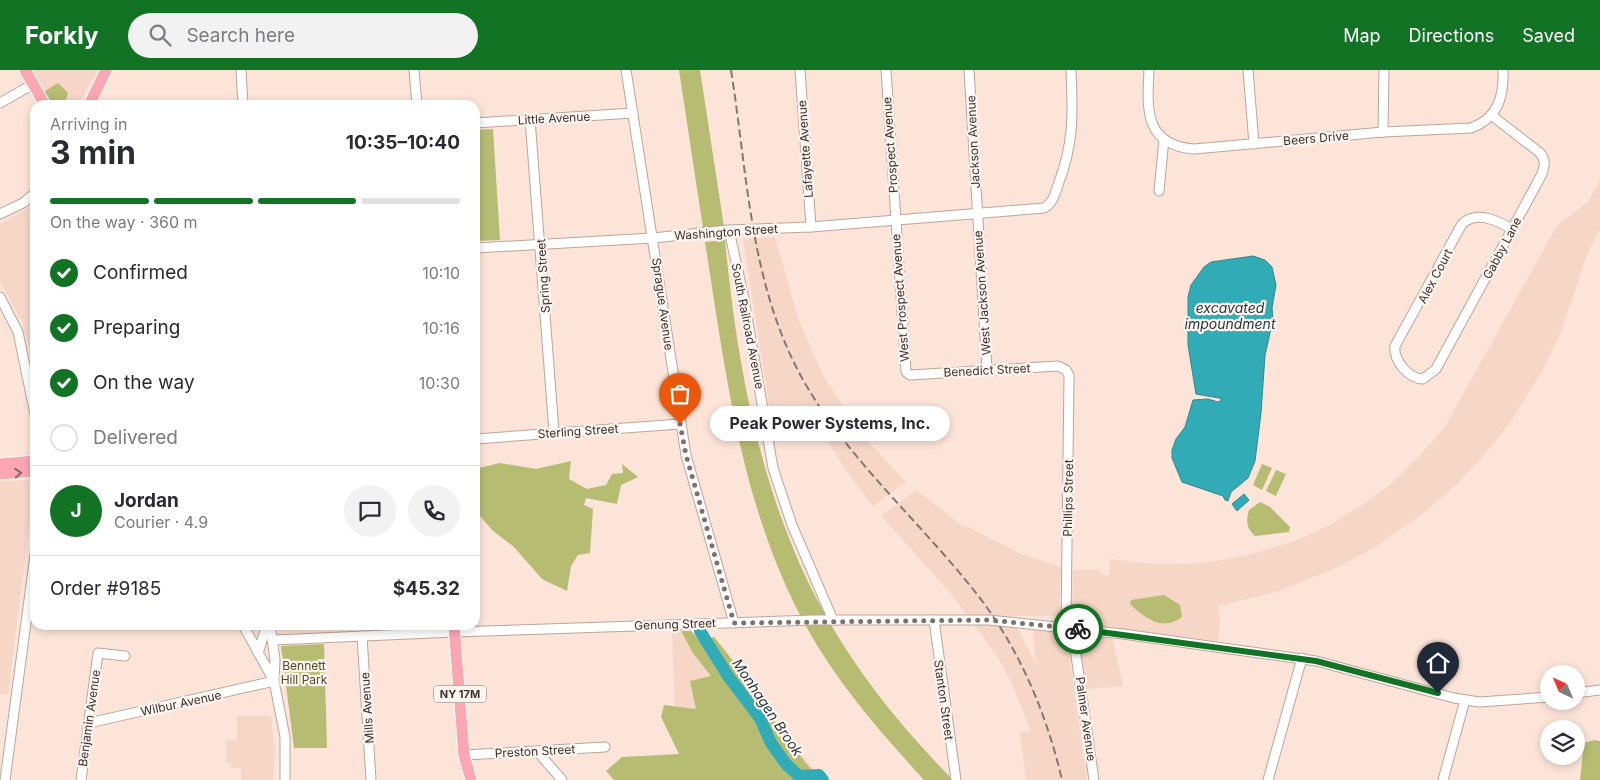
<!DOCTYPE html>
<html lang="en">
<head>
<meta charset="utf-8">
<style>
	:root { --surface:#fff; --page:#f2f2f3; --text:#2b2b33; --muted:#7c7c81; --line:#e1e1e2; --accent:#117323 }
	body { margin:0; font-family:Inter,sans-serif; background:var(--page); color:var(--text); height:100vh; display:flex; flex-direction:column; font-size:19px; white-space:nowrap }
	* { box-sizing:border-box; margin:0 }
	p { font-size:16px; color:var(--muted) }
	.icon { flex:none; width:28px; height:28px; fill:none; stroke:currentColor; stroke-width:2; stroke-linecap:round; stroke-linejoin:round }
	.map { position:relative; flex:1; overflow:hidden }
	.sheet { position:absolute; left:30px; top:30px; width:450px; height:530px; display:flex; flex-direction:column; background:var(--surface); border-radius:15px; box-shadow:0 2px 8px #0003 }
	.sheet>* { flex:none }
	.needle { width:32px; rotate:316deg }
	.tools { position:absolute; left:1540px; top:595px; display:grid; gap:10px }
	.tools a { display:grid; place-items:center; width:45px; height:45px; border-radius:50%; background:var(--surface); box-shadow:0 2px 8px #0003; font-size:25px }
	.pin { position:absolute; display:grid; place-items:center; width:42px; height:42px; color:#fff; margin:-51px -21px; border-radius:50% 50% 50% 0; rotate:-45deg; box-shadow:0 0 5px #0007 }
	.pin .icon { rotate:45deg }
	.courier { position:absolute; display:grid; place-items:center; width:50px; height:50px; margin:-25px; border:4px solid #117323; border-radius:50%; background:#fff; color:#222; box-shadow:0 1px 6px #0007 }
	.bubble { position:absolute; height:35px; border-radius:18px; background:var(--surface); box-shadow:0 2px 8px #0003; font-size:16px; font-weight:700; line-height:35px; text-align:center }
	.overview em { font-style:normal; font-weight:700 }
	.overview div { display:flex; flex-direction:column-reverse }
	.overview { display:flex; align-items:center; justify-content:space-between; height:85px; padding:0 20px }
	h1 { font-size:32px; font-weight:700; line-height:38px }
	.bar { display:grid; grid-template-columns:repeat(4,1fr); gap:8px 5px; align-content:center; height:60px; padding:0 20px }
	.bar i { height:6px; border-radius:4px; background:var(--line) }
	.bar .active { background:var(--accent) }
	.bar p { grid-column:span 4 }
	.line { display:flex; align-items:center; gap:12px; padding:0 20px; border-top:1px solid var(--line) }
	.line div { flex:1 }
	.round { display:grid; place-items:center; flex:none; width:52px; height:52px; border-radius:26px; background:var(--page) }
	ol { padding:0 20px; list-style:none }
	li { display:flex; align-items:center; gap:15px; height:55px }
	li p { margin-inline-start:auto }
	li .icon { padding:5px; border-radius:50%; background:var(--accent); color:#fff; stroke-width:4 }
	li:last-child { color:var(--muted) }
	li i { width:28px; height:28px; border:2px solid var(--line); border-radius:50% }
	header { display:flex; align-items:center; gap:30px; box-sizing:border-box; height:70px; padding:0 25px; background:var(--accent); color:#fff }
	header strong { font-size:24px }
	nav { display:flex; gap:28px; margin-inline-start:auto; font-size:18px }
	.search { width:350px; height:45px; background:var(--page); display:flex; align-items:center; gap:12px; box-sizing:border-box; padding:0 18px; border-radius:28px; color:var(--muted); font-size:19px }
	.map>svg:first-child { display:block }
</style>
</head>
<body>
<header>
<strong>Forkly</strong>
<div class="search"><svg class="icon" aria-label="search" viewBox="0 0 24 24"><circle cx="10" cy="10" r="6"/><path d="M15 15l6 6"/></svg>Search here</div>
<nav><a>Map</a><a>Directions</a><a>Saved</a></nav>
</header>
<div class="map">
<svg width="1600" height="710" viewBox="0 0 1600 710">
	<rect width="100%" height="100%" fill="#fce4d8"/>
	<g fill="#f6d6c7">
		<path d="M 33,0 L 98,0 L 78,35 L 53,35 Z"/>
		<path d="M 1600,110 L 1600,159 L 1588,182 L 1561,262 L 1543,299 L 1511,351 L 1486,383 L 1458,413 L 1426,441 L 1375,477 L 1338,497 L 1279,521 L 1218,536 L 1220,552 L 1218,571 L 1072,553 L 1073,500 L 1101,500 L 1101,505 L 1109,505 L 1110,489 L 1142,493 L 1190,494 L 1222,490 L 1259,482 L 1295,471 L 1329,455 L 1362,435 L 1392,413 L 1419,386 L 1444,358 L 1558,154 L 1588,132 Z"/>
		<path d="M 35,134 L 35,299 L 22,252 L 0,211 L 0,154 Z"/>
		<path d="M 775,167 L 800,254 L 823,305 L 863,366 L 906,412 L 873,436 L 848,403 L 823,364 L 774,367 L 743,169 Z"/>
		<path d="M 35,410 L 8,624 L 0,624 L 0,411 Z"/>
		<path d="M 916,420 L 964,457 L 964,455 L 1021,484 L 1061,497 L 1059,546 L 1011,546 L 1036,594 L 1033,560 L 1066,562 L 1087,710 L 1026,710 L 1020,663 L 1031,661 L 1013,616 L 998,587 L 949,521 L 881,446 Z"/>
		<path d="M 672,561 L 691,561 L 824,710 L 742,710 L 676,670 Z"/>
		<path d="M 1078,564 L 1112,568 L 1123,616 L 1086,619 Z"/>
		<path d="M 237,646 L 271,646 L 275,682 L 273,710 L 241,710 L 241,698 L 231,698 L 231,693 L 226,693 L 226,670 L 237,670 Z"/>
	</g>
	<g fill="#b7bc73">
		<path d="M 679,0 L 700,0 L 724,157 L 703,158 Z"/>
		<path d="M 58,13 L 68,23 L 65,32 L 60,35 L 49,35 L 42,23 Z"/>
		<path d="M 493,59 L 500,170 L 475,171 L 475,60 Z"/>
		<path d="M 725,170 C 737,298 762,433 826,546 C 860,607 905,661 953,710 L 924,710 C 881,663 838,614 807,558 C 741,439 726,304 705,172 Z"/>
		<path d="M 571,391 L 569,409 L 587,419 L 606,415 L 612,404 L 623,403 L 622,394 L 638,407 L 621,415 L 617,434 L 586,428 L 584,435 L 593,439 L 590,483 L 578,485 L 571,496 L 567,521 L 542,509 L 514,477 L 492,460 L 475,440 L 475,399 L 500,393 L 536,399 Z"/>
		<path d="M 1262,394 L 1272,398 L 1262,420 L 1253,415 Z"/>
		<path d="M 1276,400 L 1286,404 L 1276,426 L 1266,421 Z"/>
		<path d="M 1260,432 L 1270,437 L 1290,457 L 1289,462 L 1255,466 C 1246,458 1246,451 1249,440 Z"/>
		<path d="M 1164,525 L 1180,535 L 1182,547 C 1162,562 1145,548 1130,534 L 1131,530 Z"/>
		<path d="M 681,561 L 691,561 L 707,579 L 706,570 L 714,567 C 753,613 780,667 821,710 L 614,710 L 606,701 L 622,687 L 679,684 L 661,647 L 664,635 L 696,639 L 690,611 L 711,606 L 693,583 Z"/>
		<path d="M 324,574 L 327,678 L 294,678 L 281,576 Z"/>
		<path d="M 1594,670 L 1600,671 L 1600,710 L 1580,710 L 1584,673 Z"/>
	</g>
	<g fill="#31abb5" stroke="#34878c">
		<path d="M 1253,186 L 1265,190 L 1272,197 L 1276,215 L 1272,238 L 1273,250 L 1265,285 L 1261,343 L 1255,391 L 1248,408 L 1231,422 L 1228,431 L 1225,430 L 1223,426 L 1182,412 L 1172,388 L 1172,380 L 1176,369 L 1185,357 L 1193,330 L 1208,329 L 1218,332 L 1222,330 L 1219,328 L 1196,324 L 1188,275 L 1188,227 L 1191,215 L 1204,197 L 1211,192 Z"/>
		<path d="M 1244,424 L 1249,430 L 1237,441 L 1232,434 Z"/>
	</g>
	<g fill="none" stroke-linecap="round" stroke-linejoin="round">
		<path stroke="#31abb5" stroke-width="12" d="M 700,561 L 728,606 L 760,648 L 771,673 L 786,694 L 799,706 L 819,705 L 823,710"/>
		<defs>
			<g id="minor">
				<path d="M 241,0 L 243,35"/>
				<path d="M 414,0 L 417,35"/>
				<path d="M 626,0 L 686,385 L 734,553"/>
				<path d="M 800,0 L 811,157"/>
				<path d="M 886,0 L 906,302 L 910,305 L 1058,296 L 1066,300 L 1069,305 L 1066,557"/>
				<path d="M 969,0 L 987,300"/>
				<path d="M 1149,0 C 1147,39 1144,75 1194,79 L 1383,62 L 1471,58 C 1498,48 1504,27 1503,0"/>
				<path d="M 1248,0 L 1254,74"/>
				<path d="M 0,33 L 28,17"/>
				<path d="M 1491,45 L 1539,82 C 1546,89 1545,94 1542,104 L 1436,299 L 1423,309 C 1409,309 1393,290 1395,276 L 1462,154 C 1477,140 1498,151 1512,159"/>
				<path d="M 530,49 L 554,362"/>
				<path d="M 475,53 L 633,43"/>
				<path d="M 1383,62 L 1384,0"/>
				<path d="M 1159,121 L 1164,69"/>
				<path d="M 0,144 L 23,133 L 35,123"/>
				<path d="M 729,160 L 744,229 L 773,398 L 792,455 L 833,550"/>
				<path d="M 475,178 L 653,168 L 729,160 L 811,157 L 1044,138 C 1053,133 1055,124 1058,115 C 1074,73 1073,45 1071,0"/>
				<path d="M 0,227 L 18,262 L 35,344"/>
				<path d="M 475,369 L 680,354"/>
				<path d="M 934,550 L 956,710"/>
				<path d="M 243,555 L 274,611 L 285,667 L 285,710"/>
				<path d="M 1072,558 L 1094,710"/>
				<path d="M 362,566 L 371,710"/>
				<path d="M 274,570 L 454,562 L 813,550 L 989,550 L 1123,564 L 1316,591 L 1454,628 L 1479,632 L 1549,627"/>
				<path d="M 258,583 L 267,555"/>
				<path d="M 1576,623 L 1600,620"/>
				<path d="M 89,653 L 274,611 L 275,590 L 270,555"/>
				<path d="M 537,681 L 562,710"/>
				<path d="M 465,690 L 464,685 L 605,677"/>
				<path d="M 5,710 L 35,485"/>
				<path d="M 81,710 L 98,583 L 125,586"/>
				<path d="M 1268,710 L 1302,588"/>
				<path d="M 1443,710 L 1465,630"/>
			</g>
			<g id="major">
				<path d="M 25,0 L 45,35"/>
				<path d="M 89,35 L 106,0"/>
				<path d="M 0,394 L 35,391"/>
				<path d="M 0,404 L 35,401"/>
				<path d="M 454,555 L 464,685 L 471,710"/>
			</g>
		</defs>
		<use href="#minor" stroke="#bca59a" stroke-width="11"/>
		<use href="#major" stroke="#fff" stroke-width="13"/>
		<use href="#minor" stroke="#fff" stroke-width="9"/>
		<use href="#major" stroke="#faa7b2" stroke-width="11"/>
		<path stroke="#86776f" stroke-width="2" stroke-dasharray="8 4" stroke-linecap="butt" d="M 731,0 C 748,107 750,219 806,315 C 851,392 917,449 972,518 C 1017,573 1046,641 1062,710"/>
	</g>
	<defs><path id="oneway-chevron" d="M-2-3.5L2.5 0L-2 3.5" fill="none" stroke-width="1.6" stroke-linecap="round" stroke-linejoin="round" transform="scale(1.25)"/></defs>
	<use stroke="#886163" href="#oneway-chevron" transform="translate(18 403) rotate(-5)"/>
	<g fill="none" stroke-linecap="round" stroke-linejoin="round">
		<path stroke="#7f716a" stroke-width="5" stroke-dasharray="0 9" d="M 680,354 L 686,385 L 734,553 L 989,550 L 1078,559"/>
		<path stroke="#117323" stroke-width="6" d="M 1078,559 L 1316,591 L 1438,623"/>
	</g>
	<g text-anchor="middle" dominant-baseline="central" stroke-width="4.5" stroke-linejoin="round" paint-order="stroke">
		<rect fill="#fef4f0" stroke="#766d68" stroke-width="1" x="434" y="615.5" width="52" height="17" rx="4"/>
		<g font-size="11" font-weight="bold" fill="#3c332e">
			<text x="460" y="624">NY 17M</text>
		</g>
		<g font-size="12" fill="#3c332e" stroke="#fef4f0">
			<text transform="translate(554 48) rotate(-3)">Little Avenue</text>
			<text transform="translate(1316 68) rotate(-5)">Beers Drive</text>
			<text transform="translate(973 72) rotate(-93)">Jackson Avenue</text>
			<text transform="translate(890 75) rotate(-94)">Prospect Avenue</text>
			<text transform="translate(805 79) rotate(-94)">Lafayette Avenue</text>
			<text transform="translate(726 162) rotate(-4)">Washington Street</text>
			<text transform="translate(1502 178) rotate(-62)">Gabby Lane</text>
			<text transform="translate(543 206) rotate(-94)">Spring Street</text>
			<text transform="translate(1435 206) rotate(-62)">Alex Court</text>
			<text transform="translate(982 223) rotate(-94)">West Jackson Avenue</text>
			<text transform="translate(900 228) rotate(-94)">West Prospect Avenue</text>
			<text transform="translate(663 234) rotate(82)">Sprague Avenue</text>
			<text transform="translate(748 256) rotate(79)">South Railroad Avenue</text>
			<text transform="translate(987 300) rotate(-3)">Benedict Street</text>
			<text transform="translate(578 361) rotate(-4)">Sterling Street</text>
			<text transform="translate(1068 428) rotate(-89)">Phillips Street</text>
			<text transform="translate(675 554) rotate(-2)">Genung Street</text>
			<text transform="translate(944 630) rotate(82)">Stanton Street</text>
			<text transform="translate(181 633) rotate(-12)">Wilbur Avenue</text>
			<text transform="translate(367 638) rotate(-94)">Mills Avenue</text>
			<text transform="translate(89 648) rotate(-82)">Benjamin Avenue</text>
			<text transform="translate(1086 649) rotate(82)">Palmer Avenue</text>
			<text transform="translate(535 681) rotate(-3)">Preston Street</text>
		</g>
		<g font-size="12" fill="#4d4f24" stroke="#fef4f0">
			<text x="304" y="595">Bennett<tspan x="304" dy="14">Hill Park</tspan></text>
		</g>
		<g font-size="14" font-style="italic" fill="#1e383a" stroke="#fef4f0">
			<text x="1230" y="237">excavated<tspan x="1230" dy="16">impoundment</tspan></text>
			<text transform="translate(768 637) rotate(56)">Monhagen Brook</text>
		</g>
	</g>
</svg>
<div class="tools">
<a><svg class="needle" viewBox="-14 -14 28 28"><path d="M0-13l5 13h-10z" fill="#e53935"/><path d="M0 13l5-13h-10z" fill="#7c7c81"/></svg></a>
<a><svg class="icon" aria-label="layers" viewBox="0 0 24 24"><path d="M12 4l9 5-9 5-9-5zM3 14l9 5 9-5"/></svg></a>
</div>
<div class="pin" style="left:680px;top:354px;background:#ea580c"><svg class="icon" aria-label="bag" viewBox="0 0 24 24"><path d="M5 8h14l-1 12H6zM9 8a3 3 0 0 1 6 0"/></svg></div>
<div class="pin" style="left:1438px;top:623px;background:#1f2937"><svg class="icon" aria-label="home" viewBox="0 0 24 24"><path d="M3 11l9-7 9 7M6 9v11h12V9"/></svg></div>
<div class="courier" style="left:1078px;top:559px"><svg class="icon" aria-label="bike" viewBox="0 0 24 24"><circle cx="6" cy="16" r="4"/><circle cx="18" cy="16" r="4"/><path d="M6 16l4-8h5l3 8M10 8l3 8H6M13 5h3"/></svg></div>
<div class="bubble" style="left:710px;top:336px;width:240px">Peak Power Systems, Inc.</div>
<section class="sheet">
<div class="overview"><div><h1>3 min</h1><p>Arriving in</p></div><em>10:35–10:40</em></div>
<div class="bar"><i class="active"></i><i class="active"></i><i class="active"></i><i></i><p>On the way · 360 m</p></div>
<ol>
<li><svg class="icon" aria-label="check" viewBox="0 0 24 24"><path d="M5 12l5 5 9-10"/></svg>Confirmed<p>10:10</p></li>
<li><svg class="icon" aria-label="check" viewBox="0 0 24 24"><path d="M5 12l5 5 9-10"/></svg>Preparing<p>10:16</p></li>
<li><svg class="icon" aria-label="check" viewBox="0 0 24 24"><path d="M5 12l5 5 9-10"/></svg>On the way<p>10:30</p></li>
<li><i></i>Delivered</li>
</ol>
<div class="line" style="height:90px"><b class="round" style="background:var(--accent);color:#fff">J</b><div><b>Jordan</b><p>Courier · 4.9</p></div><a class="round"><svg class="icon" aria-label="chat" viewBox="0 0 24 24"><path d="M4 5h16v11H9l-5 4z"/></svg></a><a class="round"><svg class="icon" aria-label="phone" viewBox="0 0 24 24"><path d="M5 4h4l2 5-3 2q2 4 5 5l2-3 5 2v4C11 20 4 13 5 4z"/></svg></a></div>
<div class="line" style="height:65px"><div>Order #9185</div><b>$45.32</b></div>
</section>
</div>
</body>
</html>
